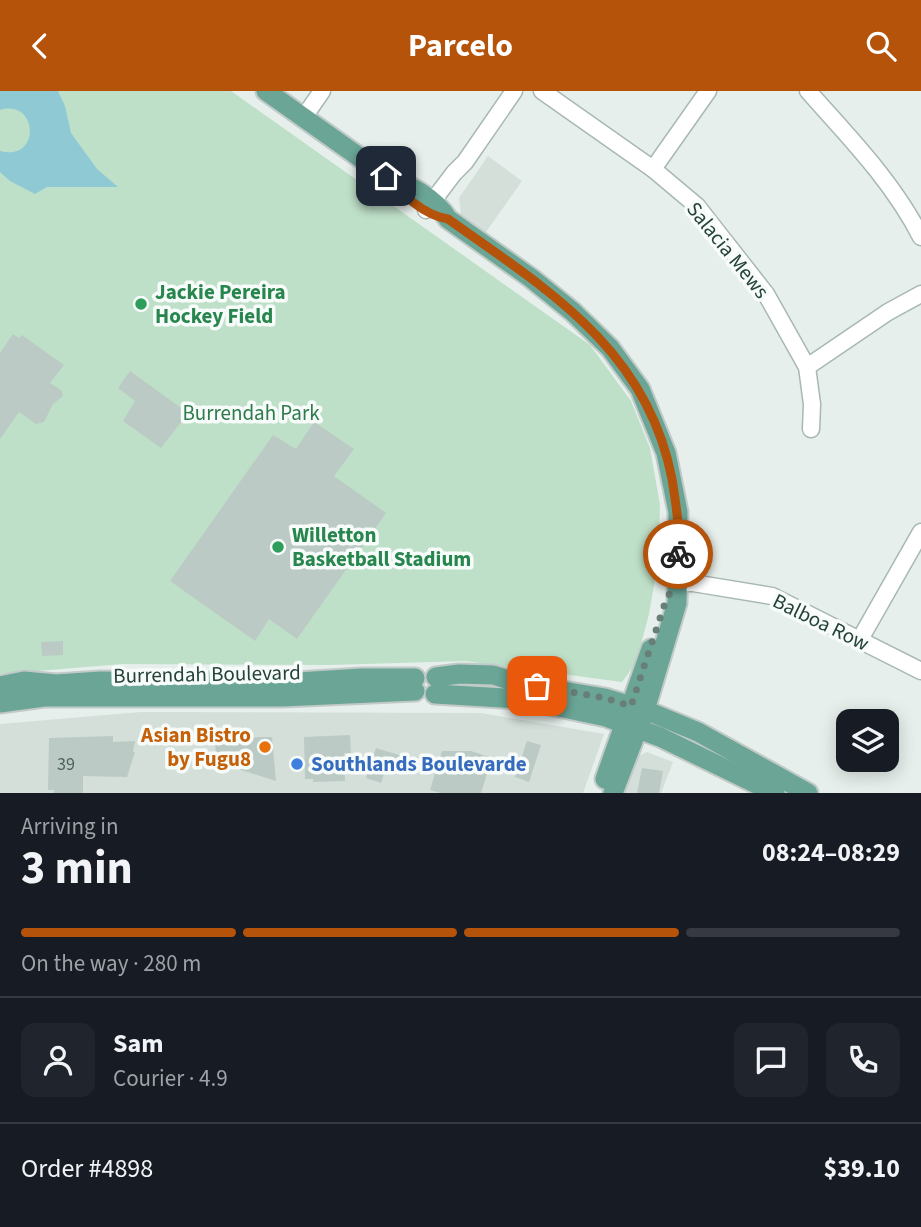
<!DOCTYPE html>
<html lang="en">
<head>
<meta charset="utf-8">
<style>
	:root { --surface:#171b24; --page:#20242c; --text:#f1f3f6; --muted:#9ea1a6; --line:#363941; --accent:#b45309 }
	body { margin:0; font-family:"Source Sans 3",sans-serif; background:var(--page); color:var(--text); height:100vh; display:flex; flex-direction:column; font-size:26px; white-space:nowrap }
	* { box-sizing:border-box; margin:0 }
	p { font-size:23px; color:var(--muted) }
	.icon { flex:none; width:38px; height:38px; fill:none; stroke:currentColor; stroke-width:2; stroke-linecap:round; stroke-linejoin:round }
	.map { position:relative; height:702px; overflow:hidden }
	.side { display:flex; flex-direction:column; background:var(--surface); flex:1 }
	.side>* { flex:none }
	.fabs { position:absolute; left:836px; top:618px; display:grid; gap:14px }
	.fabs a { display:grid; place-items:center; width:63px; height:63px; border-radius:14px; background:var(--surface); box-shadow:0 4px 18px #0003; font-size:35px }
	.pin { position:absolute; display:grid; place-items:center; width:60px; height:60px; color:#fff; margin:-30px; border-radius:14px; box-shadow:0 4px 10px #0006 }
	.courier { position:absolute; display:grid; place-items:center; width:70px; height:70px; margin:-35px; border:5px solid #b45309; border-radius:50%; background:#fff; color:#222; box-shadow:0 2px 9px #0007 }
	.head em { font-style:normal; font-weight:700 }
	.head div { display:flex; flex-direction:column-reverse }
	.head { display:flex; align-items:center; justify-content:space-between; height:119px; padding:0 21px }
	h1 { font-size:46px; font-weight:700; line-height:52px }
	.bar { display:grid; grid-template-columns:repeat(4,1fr); gap:10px 7px; align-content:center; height:84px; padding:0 21px }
	.bar i { height:9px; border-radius:5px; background:var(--line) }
	.bar .selected { background:var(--accent) }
	.bar p { grid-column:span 4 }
	.line { display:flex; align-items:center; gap:18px; padding:0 21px; border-top:2px solid var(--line) }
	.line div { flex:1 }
	.round { display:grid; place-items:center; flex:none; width:74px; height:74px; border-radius:14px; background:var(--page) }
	header { display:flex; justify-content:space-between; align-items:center; height:91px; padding:0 21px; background:var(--accent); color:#fff; font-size:32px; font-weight:700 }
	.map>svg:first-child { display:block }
</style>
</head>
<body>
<header><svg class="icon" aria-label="back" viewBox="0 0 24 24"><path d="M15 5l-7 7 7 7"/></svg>Parcelo<svg class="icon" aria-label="search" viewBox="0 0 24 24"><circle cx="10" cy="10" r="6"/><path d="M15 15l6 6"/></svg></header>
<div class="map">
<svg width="921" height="702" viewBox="0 0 921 702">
	<rect width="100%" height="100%" fill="#e6efeb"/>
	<g fill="#d4dfda">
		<path d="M 488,65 L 522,90 L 486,141 L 461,124 L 459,107 Z"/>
		<path d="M 141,621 L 481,622 L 604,643 L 583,702 L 0,702 L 0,633 Z"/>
		<path d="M 647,661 L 673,671 L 661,702 L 620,702 L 633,667 Z"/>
	</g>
	<path fill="#bfe0c8" d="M 0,0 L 231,0 L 590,254 L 631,310 L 650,357 L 660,414 L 658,471 L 649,523 L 636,572 L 622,591 L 465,570 L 331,574 L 123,573 L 0,583 Z"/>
	<path fill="#8ec9d4" d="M 0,0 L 58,0 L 65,15 L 71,42 L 97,78 L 118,96 L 47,96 L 35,103 L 10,90 L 0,81 L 0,60 C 42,71 38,7 0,19 Z"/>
	<g fill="#bbcac4">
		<path d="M 13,243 L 19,247 L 22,244 L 64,274 L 50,292 L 62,300 L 63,305 L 53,313 L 44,331 L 36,333 L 19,321 L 0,348 L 0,262 Z"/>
		<path d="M 130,280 L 188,322 L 161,357 L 123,330 L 135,310 L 118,297 Z"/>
		<path d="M 314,331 L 354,358 L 334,385 L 386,422 L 297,548 L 269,528 L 255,550 L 170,490 L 273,344 L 296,358 Z"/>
		<path d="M 63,550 L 63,564 L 42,565 L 41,551 Z"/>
		<path d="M 350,644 L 351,662 L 344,662 L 345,690 L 313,691 L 313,688 L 305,688 L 304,646 Z"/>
		<path d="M 113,645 L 113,651 L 135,650 L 133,661 L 135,661 L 127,686 L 83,685 L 83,702 L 54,702 L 54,699 L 48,699 L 49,647 Z"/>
		<path d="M 272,646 L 276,690 L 238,678 L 238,674 L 216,670 L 215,647 Z"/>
		<path d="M 527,650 L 541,654 L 529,691 L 515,686 Z"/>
		<path d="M 376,657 L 402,665 L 396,684 L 385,680 L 381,692 L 366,687 Z"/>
		<path d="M 442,660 L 471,660 L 492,667 L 481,702 L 441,702 L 430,699 Z"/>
		<path d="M 642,677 L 663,680 L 659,702 L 637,702 Z"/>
	</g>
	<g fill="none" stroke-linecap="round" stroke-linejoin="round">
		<defs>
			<g id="minor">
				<path d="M 542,0 L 653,78 L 697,115 L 766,203 L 807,276 L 812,313 L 811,338"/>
				<path d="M 808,0 C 849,46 893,91 921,146"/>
				<path d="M 304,26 L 322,0"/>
				<path d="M 653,78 L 708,0"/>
				<path d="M 426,119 L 454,82 L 465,71 L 514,0"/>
				<path d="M 807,276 L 888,221 L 921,203"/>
				<path d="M 676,492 L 693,492 L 772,505 L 921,580"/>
				<path d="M 859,550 L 921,441"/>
			</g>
			<g id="major">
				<path d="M 266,0 L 386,85 L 395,95"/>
				<path d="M 386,85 C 409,94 434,106 448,128 L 531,187 L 573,221 L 610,257 L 640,298 L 666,362 L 678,421 L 677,512 L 645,619 L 613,702"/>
				<path d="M 436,586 L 459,583 L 493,584 L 522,593 L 605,607 L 645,619 L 698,641 L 808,702"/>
				<path d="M 0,595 L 24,590 L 56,593 L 101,590 L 281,592 L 362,587 L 415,587"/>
				<path d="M 435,603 L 521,608 L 606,626 L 660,646 L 775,702"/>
				<path d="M 0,612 L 44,606 L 282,606 L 415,600"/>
				<path d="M 605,688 L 651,558"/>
			</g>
		</defs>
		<use href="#minor" stroke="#a8b8b2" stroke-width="19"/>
		<use href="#major" stroke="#c2cac8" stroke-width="23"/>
		<use href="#minor" stroke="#fff" stroke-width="16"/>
		<use href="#major" stroke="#6aa596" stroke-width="19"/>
	</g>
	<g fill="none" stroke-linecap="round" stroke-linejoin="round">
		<path stroke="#687f78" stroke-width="7" stroke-dasharray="0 12.6" d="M 537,595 L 605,607 L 631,615 L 666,509 L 676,492 L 678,463"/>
		<path stroke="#b45309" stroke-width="9" d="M 386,85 C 402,103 423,124 448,128 C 548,199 647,258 672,388 C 676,413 680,437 678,463"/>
	</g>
	<g fill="#2e9e5b" stroke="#f7fbf9" stroke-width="2.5">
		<circle cx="141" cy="213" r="7"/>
		<circle cx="278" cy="456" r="7"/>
	</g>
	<circle fill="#e8710a" stroke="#f7fbf9" stroke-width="2.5" cx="265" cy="656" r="7"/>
	<circle fill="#3f7fe0" stroke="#f7fbf9" stroke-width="2.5" cx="297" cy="673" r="7"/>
	<g text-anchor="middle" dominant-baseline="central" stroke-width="7" stroke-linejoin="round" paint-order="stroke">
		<g font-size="18" fill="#4a645c">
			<text x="66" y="673">39</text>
		</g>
		<g font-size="21" fill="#24423a" stroke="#f7fbf9">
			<text transform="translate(728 159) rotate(51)">Salacia Mews</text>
			<text transform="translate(821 531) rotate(26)">Balboa Row</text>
			<text transform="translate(207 583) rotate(-1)">Burrendah Boulevard</text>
		</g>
		<g font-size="21" font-weight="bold" fill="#27864d" stroke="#f7fbf9" text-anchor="start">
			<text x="155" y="201">Jackie Pereira<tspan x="155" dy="24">Hockey Field</tspan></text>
			<text x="292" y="444">Willetton<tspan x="292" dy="24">Basketball Stadium</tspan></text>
		</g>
		<g font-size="21" fill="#2d7a4b" stroke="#f7fbf9">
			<text x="251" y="322">Burrendah Park</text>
		</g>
		<g font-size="21" font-weight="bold" fill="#c56008" stroke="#f7fbf9" text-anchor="end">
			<text x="251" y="644">Asian Bistro<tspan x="251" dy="24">by Fugu8</tspan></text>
		</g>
		<g font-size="21" font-weight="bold" fill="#366cbe" stroke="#f7fbf9" text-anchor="start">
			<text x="311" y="673">Southlands Boulevarde</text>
		</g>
	</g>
</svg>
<div class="fabs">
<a><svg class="icon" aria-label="layers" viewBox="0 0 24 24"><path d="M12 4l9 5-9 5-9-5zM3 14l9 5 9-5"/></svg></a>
</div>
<div class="pin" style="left:537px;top:595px;background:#ea580c"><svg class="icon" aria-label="bag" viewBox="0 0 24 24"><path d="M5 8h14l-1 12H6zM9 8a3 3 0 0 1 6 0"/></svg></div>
<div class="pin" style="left:386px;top:85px;background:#1f2937"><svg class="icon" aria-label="home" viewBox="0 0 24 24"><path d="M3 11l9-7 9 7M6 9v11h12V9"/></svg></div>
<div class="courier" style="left:678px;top:463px"><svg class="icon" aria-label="bike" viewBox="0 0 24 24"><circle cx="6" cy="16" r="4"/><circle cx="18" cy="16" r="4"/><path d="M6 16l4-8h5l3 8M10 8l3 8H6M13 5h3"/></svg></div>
</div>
<section class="side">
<div class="head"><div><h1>3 min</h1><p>Arriving in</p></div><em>08:24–08:29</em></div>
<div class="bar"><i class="selected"></i><i class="selected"></i><i class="selected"></i><i></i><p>On the way · 280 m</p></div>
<div class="line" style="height:126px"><a class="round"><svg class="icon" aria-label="person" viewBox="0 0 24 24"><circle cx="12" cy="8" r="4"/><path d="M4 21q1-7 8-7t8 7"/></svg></a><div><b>Sam</b><p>Courier · 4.9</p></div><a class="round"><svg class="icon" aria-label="chat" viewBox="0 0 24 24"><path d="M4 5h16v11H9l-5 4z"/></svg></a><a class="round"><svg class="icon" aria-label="phone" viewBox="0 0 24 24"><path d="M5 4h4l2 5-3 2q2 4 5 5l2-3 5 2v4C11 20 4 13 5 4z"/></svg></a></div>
<div class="line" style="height:91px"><div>Order #4898</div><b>$39.10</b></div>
</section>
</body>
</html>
